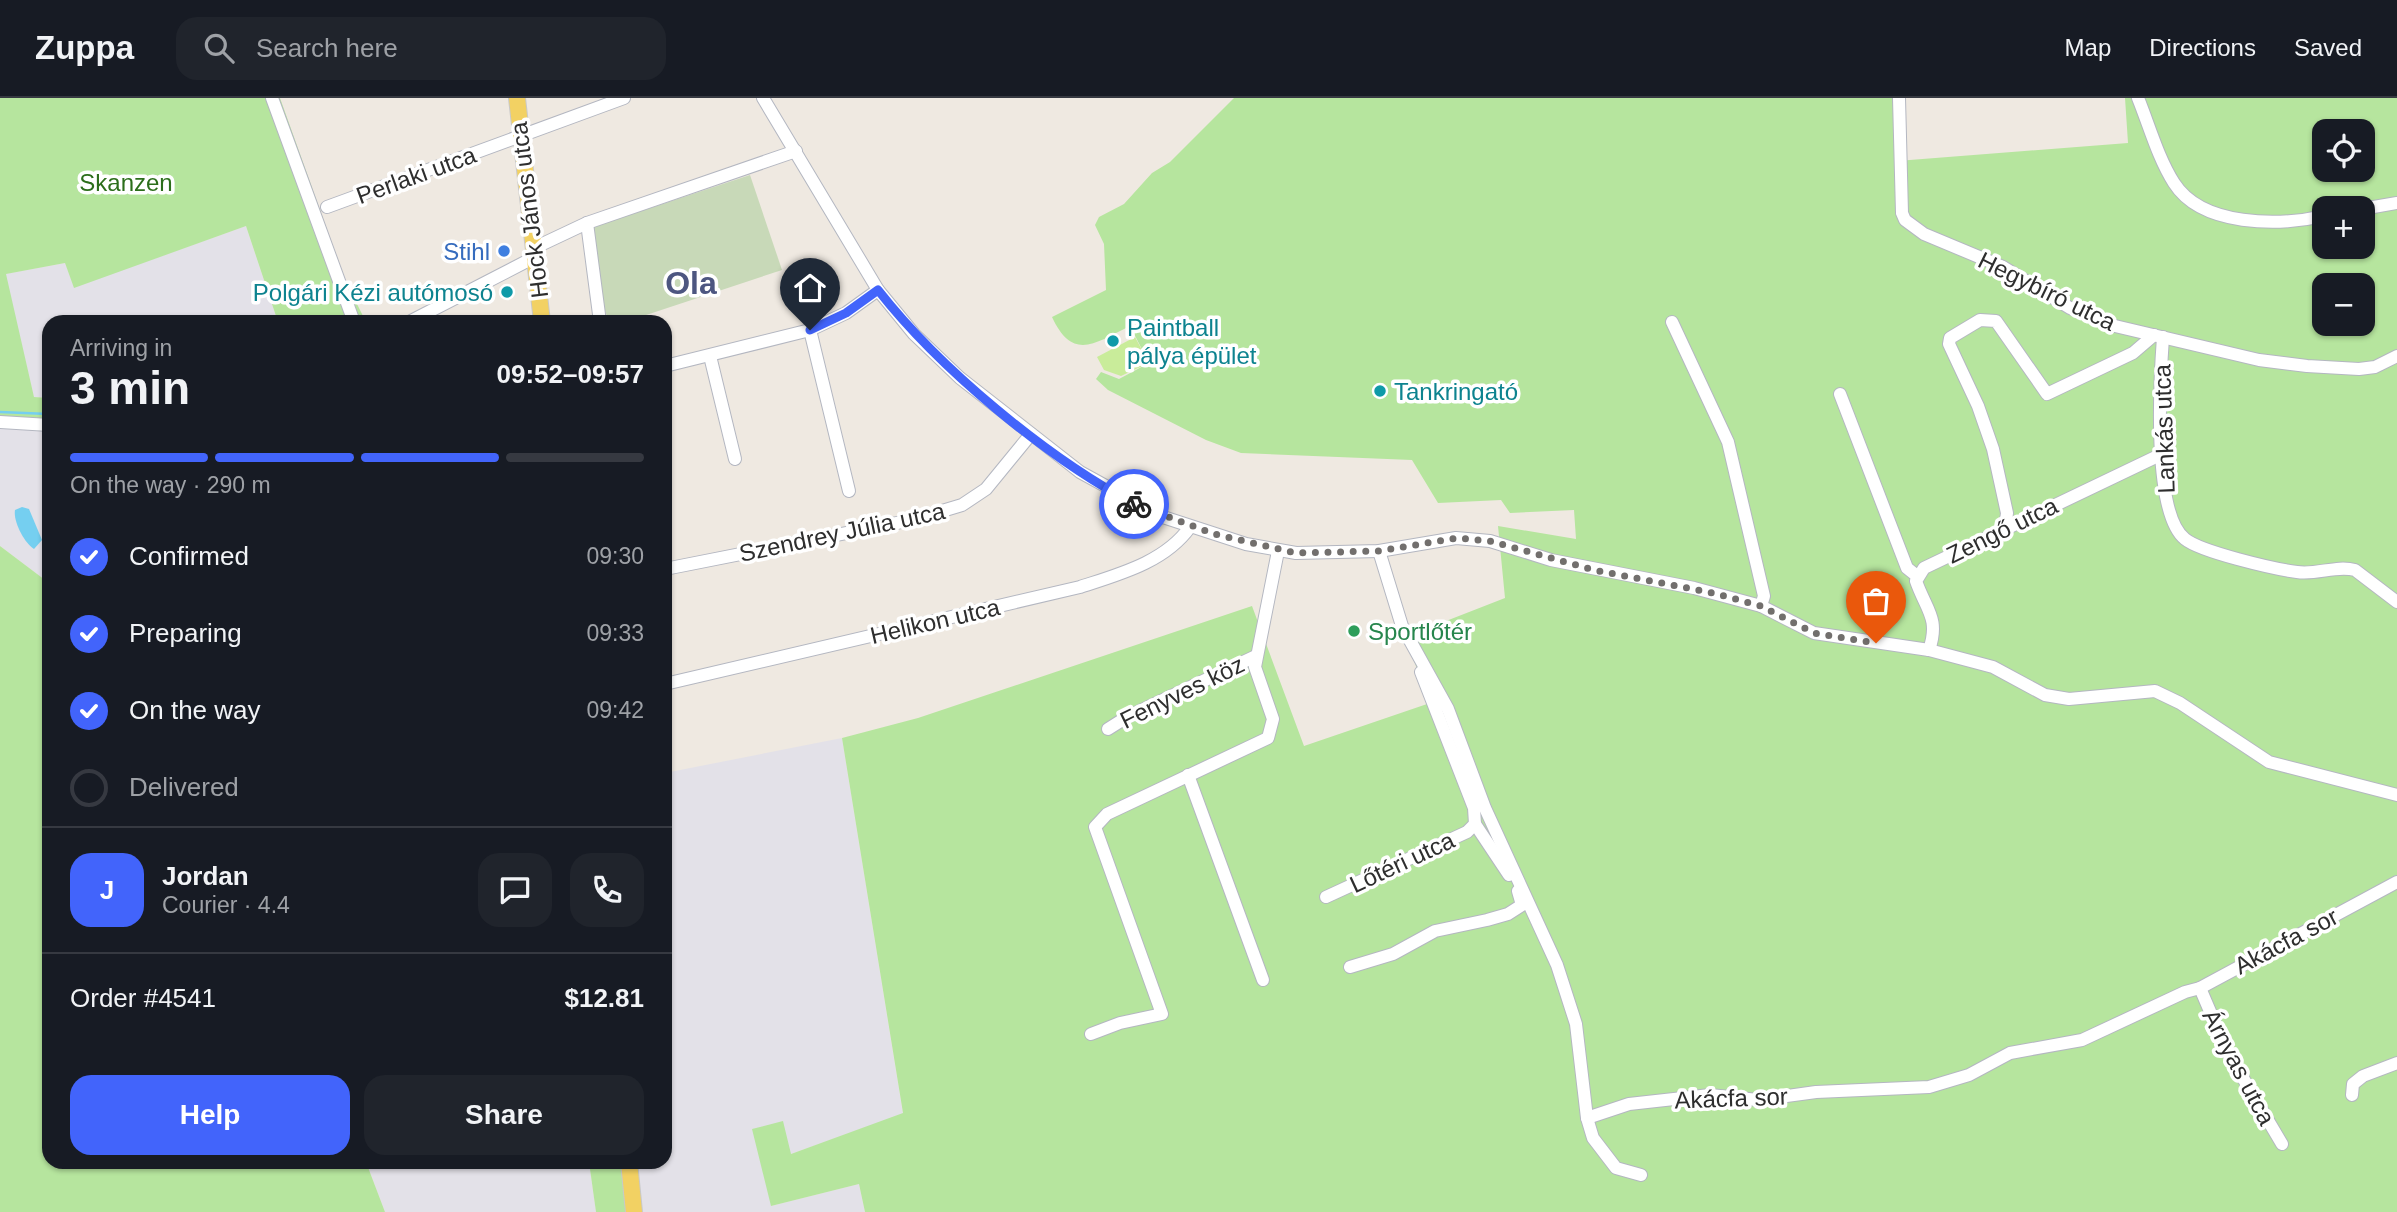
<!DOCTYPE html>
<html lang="en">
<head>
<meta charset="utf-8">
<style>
	:root { --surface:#171b24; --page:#20242c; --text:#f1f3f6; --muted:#9ea1a6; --line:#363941; --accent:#4264fb }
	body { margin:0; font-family:Helvetica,sans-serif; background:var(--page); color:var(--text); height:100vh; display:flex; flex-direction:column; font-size:26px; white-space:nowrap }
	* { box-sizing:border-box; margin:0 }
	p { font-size:23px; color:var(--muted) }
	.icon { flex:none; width:38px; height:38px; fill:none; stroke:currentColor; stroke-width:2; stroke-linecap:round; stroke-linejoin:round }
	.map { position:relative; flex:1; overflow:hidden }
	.details { position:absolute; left:42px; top:217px; width:630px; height:854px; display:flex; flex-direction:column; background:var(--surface); border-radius:21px; box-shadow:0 2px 5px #0004 }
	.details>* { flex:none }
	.buttons { position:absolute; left:2312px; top:21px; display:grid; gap:14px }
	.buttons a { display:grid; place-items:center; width:63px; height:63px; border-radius:14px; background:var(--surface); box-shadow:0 2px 5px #0004; font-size:35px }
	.pin { position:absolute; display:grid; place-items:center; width:60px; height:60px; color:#fff; margin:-72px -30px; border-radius:50% 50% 50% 0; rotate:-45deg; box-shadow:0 0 7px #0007 }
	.pin .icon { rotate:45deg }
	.courier { position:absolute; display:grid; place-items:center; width:70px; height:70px; margin:-35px; border:5px solid #4264fb; border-radius:50%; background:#fff; color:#222; box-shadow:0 2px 9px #0007 }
	.headline em { font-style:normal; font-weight:800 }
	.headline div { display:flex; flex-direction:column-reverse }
	.headline { display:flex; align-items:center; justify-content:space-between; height:119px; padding:0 28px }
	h1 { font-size:46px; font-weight:800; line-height:52px }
	.bar { display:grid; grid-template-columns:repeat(4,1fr); gap:10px 7px; align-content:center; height:84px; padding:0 28px }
	.bar i { height:9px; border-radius:5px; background:var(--line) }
	.bar .current { background:var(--accent) }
	.bar p { grid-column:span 4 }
	.line { display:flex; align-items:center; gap:18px; padding:0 28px; border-top:2px solid var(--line) }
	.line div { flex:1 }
	.round { display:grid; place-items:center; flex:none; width:74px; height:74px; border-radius:21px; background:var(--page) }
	ol { padding:0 28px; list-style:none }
	li { display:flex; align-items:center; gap:21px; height:77px }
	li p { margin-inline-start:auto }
	li .icon { padding:7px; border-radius:50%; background:var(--accent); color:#fff; stroke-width:4 }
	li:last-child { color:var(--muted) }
	li i { width:38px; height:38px; border:4px solid var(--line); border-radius:50% }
	.action { display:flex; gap:14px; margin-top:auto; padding:14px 28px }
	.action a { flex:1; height:80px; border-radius:21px; background:var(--accent); color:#fff; font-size:28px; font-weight:800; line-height:80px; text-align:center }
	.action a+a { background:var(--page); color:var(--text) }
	header { display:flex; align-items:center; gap:42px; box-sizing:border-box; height:98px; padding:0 35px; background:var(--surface); border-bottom:2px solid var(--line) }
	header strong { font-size:33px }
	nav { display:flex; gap:38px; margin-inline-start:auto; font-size:24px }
	.search { width:490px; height:63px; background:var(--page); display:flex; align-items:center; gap:18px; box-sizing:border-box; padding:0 24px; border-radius:21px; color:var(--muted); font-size:26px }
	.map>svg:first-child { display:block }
</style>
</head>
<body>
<header>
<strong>Zuppa</strong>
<div class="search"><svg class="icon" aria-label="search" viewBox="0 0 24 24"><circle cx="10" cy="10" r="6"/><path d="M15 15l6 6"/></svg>Search here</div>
<nav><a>Map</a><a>Directions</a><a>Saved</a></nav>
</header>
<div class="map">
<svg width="2397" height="1114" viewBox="0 0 2397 1114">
	<rect width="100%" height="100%" fill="#efe9e1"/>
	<g fill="#e3e1e8">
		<path d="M 246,128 L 278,224 L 49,224 L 49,300 L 34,299 L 5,176 L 65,165 L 74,189 Z"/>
		<path d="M 0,330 L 49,332 L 49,485 L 0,448 Z"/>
		<path d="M 842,640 L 903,1016 L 791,1056 L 771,1108 L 859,1086 L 865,1114 L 642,1114 L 636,1064 L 665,1064 L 665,675 Z"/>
		<path d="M 366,1064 L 589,1064 L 596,1114 L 385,1114 Z"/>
	</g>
	<g fill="#b6e59e" fill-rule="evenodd">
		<path d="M 0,0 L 280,0 L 345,182 L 366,224 L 278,224 L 246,128 L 74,190 L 65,165 L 6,176 L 34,299 L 49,300 L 49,332 L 0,330 Z"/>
		<path d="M 1234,0 L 1896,0 L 1897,63 L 2128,45 L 2125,0 L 2397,0 L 2397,1114 L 865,1114 L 859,1086 L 771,1108 L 752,1031 L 783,1023 L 791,1056 L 903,1015 L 842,640 L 918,620 L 1252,508 L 1304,648 L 1430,605 L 1405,539 L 1505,500 L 1498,428 L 1576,441 L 1574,412 L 1510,415 L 1501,402 L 1438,405 L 1412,362 L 1241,355 L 1206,342 L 1108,292 L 1096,281 L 1101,274 L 1119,281 L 1149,265 L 1130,228 C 1095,245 1073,264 1052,219 L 1106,192 L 1104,146 L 1095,127 L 1099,119 L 1124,106 L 1152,75 L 1170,64 ZM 2324,33 L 2362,33 L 2362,72 L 2324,72 ZM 2324,110 L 2362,110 L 2362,149 L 2324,149 ZM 2324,187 L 2362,187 L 2362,226 L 2324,226 Z"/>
		<path d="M 0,448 L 49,485 L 49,1064 L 366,1064 L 385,1114 L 0,1114 Z"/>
		<path d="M 589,1064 L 636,1064 L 642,1114 L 596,1114 Z"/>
	</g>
	<path fill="#c8d9b8" d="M 750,77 L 782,172 L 625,224 L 609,224 L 603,207 L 593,129 Z"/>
	<path fill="#c9ec9a" d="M 1135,239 L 1149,265 L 1121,278 L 1104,272 L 1097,259 Z"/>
	<path fill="#75cff0" d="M 22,409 L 29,411 L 42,442 L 34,451 C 24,445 13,423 15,412 Z"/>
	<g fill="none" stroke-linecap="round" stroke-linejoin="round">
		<path stroke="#75cff0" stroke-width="2.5" d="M 0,314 L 49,316"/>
		<defs>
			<g id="minor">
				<path d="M 272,0 L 354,224"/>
				<path d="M 763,0 L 878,192 L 914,236 L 960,280 L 1080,374 L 1160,418 L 1246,446 L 1296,455 L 1379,453 L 1456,440 L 1490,443 L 1551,462 L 1694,490 L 1761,508 L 1814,535 L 1929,552 L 1993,569 L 2045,597 L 2069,601 L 2155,593 L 2180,605 L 2269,664 L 2397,697"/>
				<path d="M 1899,0 L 1902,115 L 1905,122 L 1924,136 L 2003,169 L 2070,210 L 2115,228 L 2259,262 L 2307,268 L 2359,271 L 2375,269 L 2397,258"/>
				<path d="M 2138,0 C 2149,27 2158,60 2174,85 C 2202,129 2279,128 2324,118"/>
				<path d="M 327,109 L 624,0"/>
				<path d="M 2362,111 L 2397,105"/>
				<path d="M 587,125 L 600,224"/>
				<path d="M 534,150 L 587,125 L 796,53"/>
				<path d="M 409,224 L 535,159"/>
				<path d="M 1672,224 L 1728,344 L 1764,498 L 1761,508"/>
				<path d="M 810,232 L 849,393"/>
				<path d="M 2163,239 C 2160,281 2152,415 2185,441 C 2201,454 2274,471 2297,474 C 2317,477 2336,467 2355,472 L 2397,504"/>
				<path d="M 710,258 L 735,361"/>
				<path d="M 665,268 L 810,232 L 846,215 L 878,192"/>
				<path d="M 1840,296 L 1907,470 L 1917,478"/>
				<path d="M 0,324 L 49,327"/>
				<path d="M 2005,431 L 2007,415 L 1993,351 L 1978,308 L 1949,246 L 1950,240 L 1980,222 L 1996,223 L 2047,296 L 2133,255 L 2154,237"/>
				<path d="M 1379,453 L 1402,528 L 1448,611 L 1485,710 L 1557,867 L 1576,926 L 1587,1020 L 1593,1040 L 1616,1070 L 1641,1077"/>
				<path d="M 665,471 L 912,422 L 962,407 L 986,391 L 1031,336"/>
				<path d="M 1929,552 C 1940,520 1926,512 1916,483 L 1924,470 L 2162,356"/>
				<path d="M 1421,574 L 1474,710 L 1475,726 L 1509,777"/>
				<path d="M 665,586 L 1080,489 C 1120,476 1165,464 1190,429"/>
				<path d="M 1108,631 L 1127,619 L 1256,558"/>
				<path d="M 1188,677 L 1263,882"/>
				<path d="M 1326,799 L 1467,734 L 1475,726"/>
				<path d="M 1350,869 L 1393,856 L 1435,833 L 1487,822 L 1508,816 L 1522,807 L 1518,793"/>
				<path d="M 2200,890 L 2227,953 L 2282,1046"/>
				<path d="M 1091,936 L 1120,925 L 1162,916 L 1095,729 L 1107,716 L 1268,640 L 1273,621 L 1255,569 L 1278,453"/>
				<path d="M 2352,997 L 2353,986 L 2363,978 L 2397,965"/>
				<path d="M 1587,1020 L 1629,1006 L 1710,997 L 1758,1002 L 1816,994 L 1929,989 L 1969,977 L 2010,955 L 2082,942 L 2185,894 L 2200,890 L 2397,784"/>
			</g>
			<g id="major">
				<path d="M 517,0 L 542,224"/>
				<path d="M 629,1064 L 634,1114"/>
			</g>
		</defs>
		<use href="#minor" stroke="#b4b7c1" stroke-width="14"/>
		<use href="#major" stroke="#c9c9c9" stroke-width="18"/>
		<use href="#minor" stroke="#fff" stroke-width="12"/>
		<use href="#major" stroke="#f2d163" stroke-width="16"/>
	</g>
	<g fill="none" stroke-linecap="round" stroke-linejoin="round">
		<path stroke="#726f6d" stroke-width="7" stroke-dasharray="0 12.6" d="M 1134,406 L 1214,436 L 1296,455 L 1379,453 L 1457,440 L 1490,443 L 1594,472 L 1713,495 L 1761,508 L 1814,535 L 1876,545"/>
		<path stroke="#4264fb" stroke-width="9" d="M 810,232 L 846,215 L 878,192 C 940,271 1046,359 1134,406"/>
	</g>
	<circle fill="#3f7fe0" stroke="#fff" stroke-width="2.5" cx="504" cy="153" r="7"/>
	<g fill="#0f9aa8" stroke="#fff" stroke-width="2.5">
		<circle cx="507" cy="194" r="7"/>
		<circle cx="1113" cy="243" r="7"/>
		<circle cx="1380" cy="293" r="7"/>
	</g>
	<circle fill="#2e9e5b" stroke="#fff" stroke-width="2.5" cx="1354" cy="533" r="7"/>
	<g text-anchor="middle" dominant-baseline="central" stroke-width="7" stroke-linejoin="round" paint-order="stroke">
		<g font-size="24" fill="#2e2e2e" stroke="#fff">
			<text transform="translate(416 77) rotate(-20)">Perlaki utca</text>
			<text transform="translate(529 112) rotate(-97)">Hock János utca</text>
			<text transform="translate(2047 193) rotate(26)">Hegybíró utca</text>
			<text transform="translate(2164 331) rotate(-92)">Lankás utca</text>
			<text transform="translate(2002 432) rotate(-26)">Zengő utca</text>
			<text transform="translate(842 434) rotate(-12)">Szendrey Júlia utca</text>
			<text transform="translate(935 523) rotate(-13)">Helikon utca</text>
			<text transform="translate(1182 594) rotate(-26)">Fenyves köz</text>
			<text transform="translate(1402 764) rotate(-25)">Lőtéri utca</text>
			<text transform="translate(2286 843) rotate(-28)">Akácfa sor</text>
			<text transform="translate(2239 969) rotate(62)">Árnyas utca</text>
			<text transform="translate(1731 1000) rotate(-2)">Akácfa sor</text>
		</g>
		<g font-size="24" fill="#2c6e1b" stroke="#fff">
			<text x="126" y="84">Skanzen</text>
		</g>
		<g font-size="24" fill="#366cbe" stroke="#fff" text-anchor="end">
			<text x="490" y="153">Stihl</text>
		</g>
		<g font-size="24" fill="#0d838f" stroke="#fff" text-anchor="start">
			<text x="493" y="194" text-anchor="end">Polgári Kézi autómosó</text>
			<text x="1127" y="229">Paintball<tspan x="1127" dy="28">pálya épület</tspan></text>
			<text x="1394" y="293">Tankringató</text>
		</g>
		<g font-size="24" fill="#27864d" stroke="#fff" text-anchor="start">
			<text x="1368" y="533">Sportlőtér</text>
		</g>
		<g font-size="32" font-weight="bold" fill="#4d5680" stroke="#fff">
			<text x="691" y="185">Ola</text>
		</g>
	</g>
</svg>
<div class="buttons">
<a><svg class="icon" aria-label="locate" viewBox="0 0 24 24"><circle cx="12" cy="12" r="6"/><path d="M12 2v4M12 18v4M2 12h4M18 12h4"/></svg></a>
<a>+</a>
<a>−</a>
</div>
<div class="pin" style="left:1876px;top:545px;background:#ea580c"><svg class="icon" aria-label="bag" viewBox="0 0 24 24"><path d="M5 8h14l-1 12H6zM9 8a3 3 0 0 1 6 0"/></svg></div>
<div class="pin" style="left:810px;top:232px;background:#1f2937"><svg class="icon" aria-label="home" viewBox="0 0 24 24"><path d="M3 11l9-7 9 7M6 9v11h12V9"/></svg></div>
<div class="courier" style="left:1134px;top:406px"><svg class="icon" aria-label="bike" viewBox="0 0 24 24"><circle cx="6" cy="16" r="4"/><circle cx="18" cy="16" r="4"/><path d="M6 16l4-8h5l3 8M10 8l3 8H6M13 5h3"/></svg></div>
<section class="details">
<div class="headline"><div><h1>3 min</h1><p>Arriving in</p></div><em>09:52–09:57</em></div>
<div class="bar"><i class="current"></i><i class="current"></i><i class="current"></i><i></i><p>On the way · 290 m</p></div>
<ol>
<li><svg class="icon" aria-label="check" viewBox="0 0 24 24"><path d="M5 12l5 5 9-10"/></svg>Confirmed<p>09:30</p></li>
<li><svg class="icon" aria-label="check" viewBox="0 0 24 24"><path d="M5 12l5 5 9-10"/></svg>Preparing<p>09:33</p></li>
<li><svg class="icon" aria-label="check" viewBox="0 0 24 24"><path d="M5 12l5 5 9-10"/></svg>On the way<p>09:42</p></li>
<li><i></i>Delivered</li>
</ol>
<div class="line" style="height:126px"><b class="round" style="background:var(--accent);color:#fff">J</b><div><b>Jordan</b><p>Courier · 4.4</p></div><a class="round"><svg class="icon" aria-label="chat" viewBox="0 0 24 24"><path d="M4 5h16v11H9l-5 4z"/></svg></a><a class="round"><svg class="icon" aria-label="phone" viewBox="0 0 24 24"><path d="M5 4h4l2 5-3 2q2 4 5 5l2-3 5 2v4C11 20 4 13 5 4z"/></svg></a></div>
<div class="line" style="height:91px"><div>Order #4541</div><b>$12.81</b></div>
<div class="action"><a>Help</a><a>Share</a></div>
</section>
</div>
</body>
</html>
